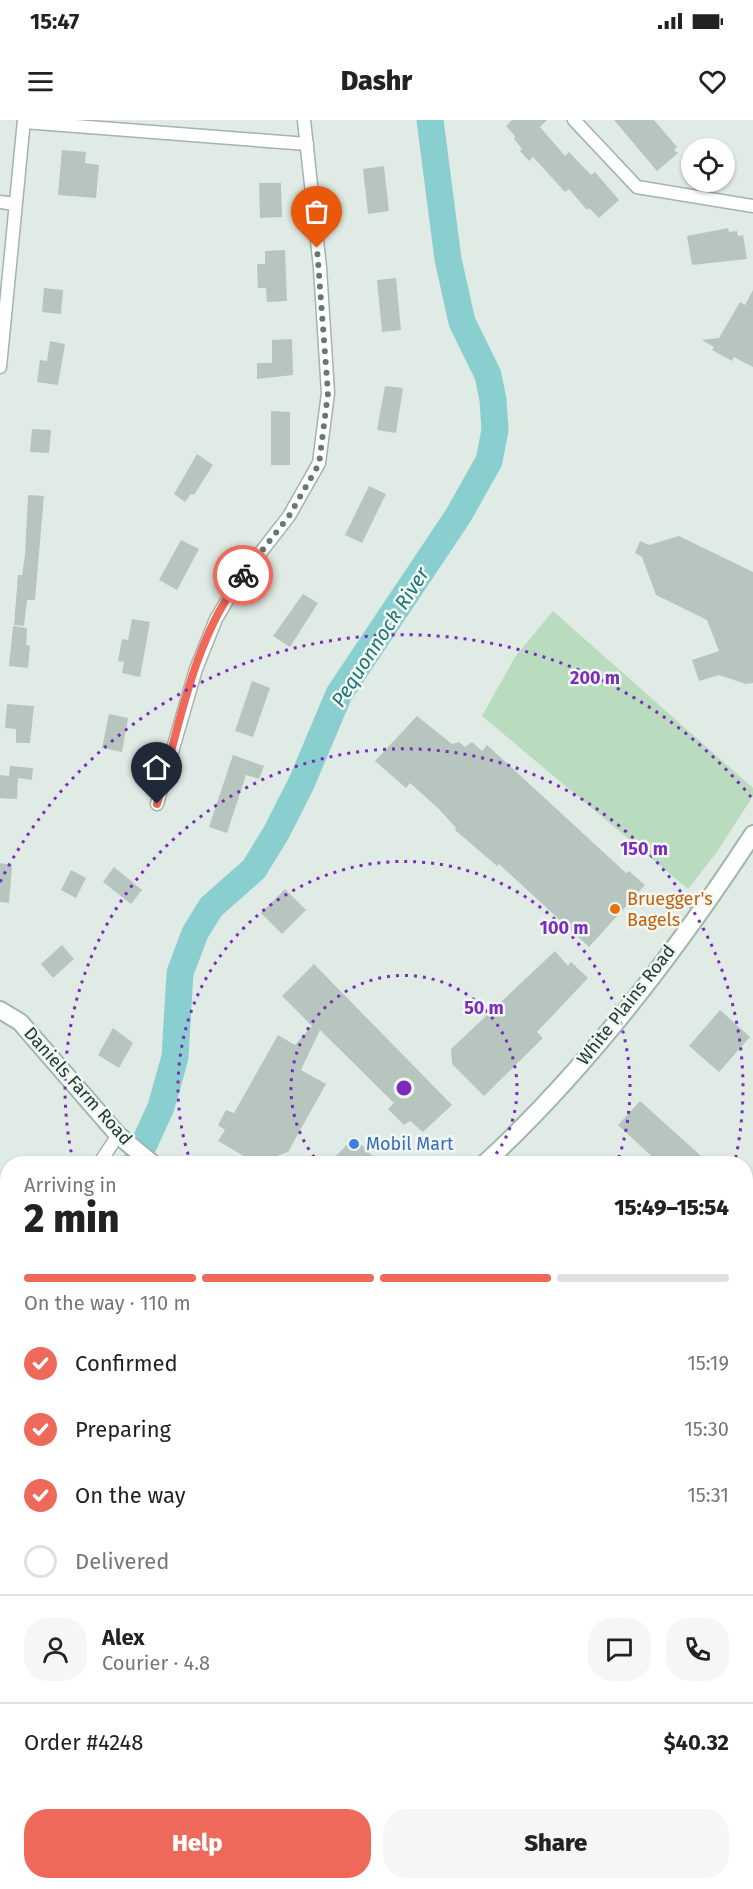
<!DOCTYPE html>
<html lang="en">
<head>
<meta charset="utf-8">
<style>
	:root { --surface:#fff; --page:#f6f6f6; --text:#222; --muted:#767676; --line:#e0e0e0; --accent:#ef695b }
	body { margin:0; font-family:"Fira Sans",sans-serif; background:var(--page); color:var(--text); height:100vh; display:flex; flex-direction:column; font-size:22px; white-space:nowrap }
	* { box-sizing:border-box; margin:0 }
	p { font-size:20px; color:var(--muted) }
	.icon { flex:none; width:33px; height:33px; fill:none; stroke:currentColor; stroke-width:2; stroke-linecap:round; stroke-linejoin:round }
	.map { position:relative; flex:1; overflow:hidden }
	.sheet { position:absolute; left:0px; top:1036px; width:753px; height:734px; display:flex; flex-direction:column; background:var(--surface); border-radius:24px 24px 0 0; box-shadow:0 2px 4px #0004 }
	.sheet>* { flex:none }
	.buttons { position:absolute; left:681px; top:18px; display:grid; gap:12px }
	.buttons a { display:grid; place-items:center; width:54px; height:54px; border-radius:50%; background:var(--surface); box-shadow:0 2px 4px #0004; font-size:30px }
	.pin { position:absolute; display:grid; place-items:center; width:51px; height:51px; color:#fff; margin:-62px -26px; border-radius:50% 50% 50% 0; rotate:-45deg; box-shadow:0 0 6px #0007 }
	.pin .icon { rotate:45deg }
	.courier { position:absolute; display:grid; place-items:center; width:60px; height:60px; margin:-30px; border:4px solid #ef695b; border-radius:50%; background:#fff; color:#222; box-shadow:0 2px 8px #0007 }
	.overview em { font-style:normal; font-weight:800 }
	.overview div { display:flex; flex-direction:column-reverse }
	.overview { display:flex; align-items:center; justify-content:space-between; height:102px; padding:0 24px }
	h1 { font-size:39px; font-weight:800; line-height:45px }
	.bar { display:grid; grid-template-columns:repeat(4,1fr); gap:9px 6px; align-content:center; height:72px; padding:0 24px }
	.bar i { height:8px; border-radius:4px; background:var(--line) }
	.bar .active { background:var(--accent) }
	.bar p { grid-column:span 4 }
	.line { display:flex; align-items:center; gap:15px; padding:0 24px; border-top:2px solid var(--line) }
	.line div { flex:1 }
	.round { display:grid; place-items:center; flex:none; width:63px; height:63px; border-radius:24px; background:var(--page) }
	ol { padding:0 24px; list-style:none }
	li { display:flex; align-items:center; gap:18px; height:66px }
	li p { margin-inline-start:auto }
	li .icon { padding:6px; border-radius:50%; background:var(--accent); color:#fff; stroke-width:4 }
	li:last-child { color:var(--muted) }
	li i { width:33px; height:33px; border:3px solid var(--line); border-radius:50% }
	.button { display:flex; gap:12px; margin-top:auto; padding:12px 24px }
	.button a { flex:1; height:69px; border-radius:24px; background:var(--accent); color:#fff; font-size:24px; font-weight:800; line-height:69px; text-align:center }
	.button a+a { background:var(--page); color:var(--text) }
	.status { display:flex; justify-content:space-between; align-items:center; height:42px; padding:0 30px; background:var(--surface); direction:ltr }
	.status svg { height:16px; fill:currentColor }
	header { display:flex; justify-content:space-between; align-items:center; height:78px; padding:0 24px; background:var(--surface); font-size:27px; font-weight:800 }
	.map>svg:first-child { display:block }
</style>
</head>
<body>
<div class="status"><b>15:47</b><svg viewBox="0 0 49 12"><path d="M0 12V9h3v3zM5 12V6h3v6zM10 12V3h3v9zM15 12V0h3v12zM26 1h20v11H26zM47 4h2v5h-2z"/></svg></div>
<header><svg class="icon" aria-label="menu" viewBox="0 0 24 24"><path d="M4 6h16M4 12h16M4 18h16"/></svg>Dashr<svg class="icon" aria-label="heart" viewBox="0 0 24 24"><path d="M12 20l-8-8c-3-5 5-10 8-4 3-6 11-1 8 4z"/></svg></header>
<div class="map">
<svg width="753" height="1769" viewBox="0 0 753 1769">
	<rect width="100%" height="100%" fill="#e1ebe5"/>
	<path fill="#badcbe" d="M 553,491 L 753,668 L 753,676 L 717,732 L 688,769 L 482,596 L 515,537 Z"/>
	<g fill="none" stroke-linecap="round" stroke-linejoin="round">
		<g stroke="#8acfd0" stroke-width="27">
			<path d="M 135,1044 L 161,987 L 175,937 L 180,853 L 195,813 L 211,787 L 254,749 L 276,713 L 301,664 L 339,574 L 458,396 L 489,341 L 495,310 L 493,280 L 488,255 L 462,202 L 448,139 L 430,0"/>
			<path d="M 0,1475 L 8,1463"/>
		</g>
	</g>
	<g fill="#b6c6be">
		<path d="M 512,0 L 547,0 L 540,7 L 565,36 L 569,32 L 591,55 L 595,52 L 619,80 L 599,98 L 589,88 L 587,90 L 569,69 L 565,72 L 533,37 L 529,41 L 520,31 L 522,29 L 514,19 L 515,16 L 506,6 Z"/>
		<path d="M 614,0 L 654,0 L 677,27 L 674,30 L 678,33 L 657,51 Z"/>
		<path d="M 62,30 L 86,32 L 85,43 L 99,45 L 96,78 L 58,75 Z"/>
		<path d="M 384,46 L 389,91 L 368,94 L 363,49 Z"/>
		<path d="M 259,63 L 281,63 L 282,97 L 260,98 Z"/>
		<path d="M 728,108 L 729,112 L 737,111 L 738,116 L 743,115 L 747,139 L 692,145 L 687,116 Z"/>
		<path d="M 285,130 L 287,181 L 267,182 L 266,168 L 258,168 L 257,144 L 265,144 L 265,131 Z"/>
		<path d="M 396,158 L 401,210 L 382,212 L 377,160 Z"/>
		<path d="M 44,168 L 63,170 L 61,194 L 42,192 Z"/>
		<path d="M 753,170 L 753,247 L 734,237 L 732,241 L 712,230 L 714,227 L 702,220 L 719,218 L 740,182 L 745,185 Z"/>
		<path d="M 292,219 L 293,255 L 257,259 L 257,243 L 272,243 L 272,220 Z"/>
		<path d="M 50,221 L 65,224 L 58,265 L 37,262 L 40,240 L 47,241 Z"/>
		<path d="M 385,266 L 403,268 L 396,313 L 377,310 Z"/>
		<path d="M 271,291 L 290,292 L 290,345 L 271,345 Z"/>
		<path d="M 32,309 L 51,310 L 49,333 L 30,332 Z"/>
		<path d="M 197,334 L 213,345 L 194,375 L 191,374 L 185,382 L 174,374 Z"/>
		<path d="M 369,366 L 386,374 L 362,423 L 345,415 Z"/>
		<path d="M 28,375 L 44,376 L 35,480 L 27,480 L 24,506 L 14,505 L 18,455 L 22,455 L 25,435 Z"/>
		<path d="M 679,416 L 753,452 L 753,563 L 746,564 L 719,555 L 699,561 L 692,540 L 719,531 L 707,500 L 656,475 L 642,437 L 635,433 L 640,421 L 649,425 Z"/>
		<path d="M 181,420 L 199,429 L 177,470 L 159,460 Z"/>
		<path d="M 303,474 L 318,483 L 290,527 L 273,516 Z"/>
		<path d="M 132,499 L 150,502 L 140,557 L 122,553 L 124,542 L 118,541 L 122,519 L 128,520 Z"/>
		<path d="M 13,506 L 27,508 L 26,525 L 30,526 L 28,548 L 9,546 Z"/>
		<path d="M 252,561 L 270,568 L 253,617 L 235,611 Z"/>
		<path d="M 7,584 L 34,586 L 30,623 L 16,623 L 16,609 L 5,608 Z"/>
		<path d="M 109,594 L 128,598 L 122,632 L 102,628 Z"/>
		<path d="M 417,596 L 452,624 L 459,622 L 465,627 L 472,622 L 482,631 L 487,625 L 626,753 L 629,751 L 645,765 L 589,827 L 499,744 L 497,746 L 455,710 L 456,708 L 439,689 L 410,663 L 406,668 L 375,641 Z"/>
		<path d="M 233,635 L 264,646 L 259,659 L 246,655 L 227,713 L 209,707 Z"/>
		<path d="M 10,646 L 33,648 L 32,660 L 18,658 L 17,679 L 0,678 L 0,655 L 9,656 Z"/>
		<path d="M 0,743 L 12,745 L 9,783 L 0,782 Z"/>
		<path d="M 114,747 L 142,770 L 131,784 L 103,762 Z"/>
		<path d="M 71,750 L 86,758 L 76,778 L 61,770 Z"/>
		<path d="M 285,769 L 306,790 L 282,814 L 261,793 Z"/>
		<path d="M 62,825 L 74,839 L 53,858 L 41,844 Z"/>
		<path d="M 555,831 L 568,846 L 571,842 L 588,858 L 537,912 L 543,918 L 484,976 L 452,944 L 451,929 Z"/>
		<path d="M 314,844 L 452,985 L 423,1012 L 410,1001 L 404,1005 L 388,989 L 394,983 L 320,910 L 301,950 L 326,964 L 288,1032 L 256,1043 L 218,1021 L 225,1010 L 218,1005 L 226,990 L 234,993 L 278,915 L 295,925 L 312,906 L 282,876 Z"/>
		<path d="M 720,890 L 750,917 L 719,952 L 689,926 Z"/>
		<path d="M 113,908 L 133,923 L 119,948 L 98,935 Z"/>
		<path d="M 640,981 L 710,1044 L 660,1044 L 618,1005 Z"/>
		<path d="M 354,1017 L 380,1044 L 327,1044 L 340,1032 Z"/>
	</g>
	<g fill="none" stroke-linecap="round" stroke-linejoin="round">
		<defs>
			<g id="street">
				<path d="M 574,0 L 637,67 L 753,86"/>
				<path d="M 24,2 L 307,24"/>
				<path d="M 0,82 L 15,84"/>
				<path d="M 0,247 L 24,0"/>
				<path d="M 157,684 L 196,549 L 216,499 L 240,459 L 289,396 L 319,343 L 328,273 L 320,148 L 304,0"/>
				<path d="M 99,1044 L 118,1015"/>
				<path d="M 746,1161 L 753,1168"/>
				<path d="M 0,1182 L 8,1175"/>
				<path d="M 0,1232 L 8,1229"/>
				<path d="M 746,1421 L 753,1421"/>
				<path d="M 0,1654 L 8,1635"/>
				<path d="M 0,1699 L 8,1697"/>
			</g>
			<g id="secondary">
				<path d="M 0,890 L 20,902 L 118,1015 L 153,1044"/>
				<path d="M 484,1044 C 588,948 676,832 753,714"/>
				<path d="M 255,1769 L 256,1762"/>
			</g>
		</defs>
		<use href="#street" stroke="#a4b3ab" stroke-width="15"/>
		<use href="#secondary" stroke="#a0b7ab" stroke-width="20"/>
		<use href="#street" stroke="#fff" stroke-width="12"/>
		<use href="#secondary" stroke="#fff" stroke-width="16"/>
	</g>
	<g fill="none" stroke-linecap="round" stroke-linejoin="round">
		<path stroke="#657970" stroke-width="6" stroke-dasharray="0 10.8" d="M 243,455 L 289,396 L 319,344 L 328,273 L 317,128"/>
		<path stroke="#ef695b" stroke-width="8" d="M 157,684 C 179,608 193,518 243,455"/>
	</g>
	<g fill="none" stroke="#7b2cbf" stroke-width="3" stroke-dasharray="3 6">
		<path d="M320 1044A113 113 0 1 1 488 1044"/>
		<path d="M191 1043A226 226 0 1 1 617 1043"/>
		<path d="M73 1041A339 339 0 1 1 735 1041"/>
		<path d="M0 762A453 453 0 0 1 751 677"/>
	</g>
	<circle fill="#e8710a" stroke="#f1f8f4" stroke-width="2" cx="615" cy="789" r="6"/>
	<circle fill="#3f7fe0" stroke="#f1f8f4" stroke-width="2" cx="354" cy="1024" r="6"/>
	<g text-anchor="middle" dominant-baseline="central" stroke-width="5" stroke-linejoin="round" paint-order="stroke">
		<g font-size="18" fill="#c56008" stroke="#f1f8f4" text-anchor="start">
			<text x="627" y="779">Bruegger's<tspan x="627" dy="21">Bagels</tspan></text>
		</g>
		<g font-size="18" fill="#223c31" stroke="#f1f8f4">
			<text transform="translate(626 885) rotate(-52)">White Plains Road</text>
			<text transform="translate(78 966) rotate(48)">Daniels Farm Road</text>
		</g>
		<g font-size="18" fill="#366cbe" stroke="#f1f8f4" text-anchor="start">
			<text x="366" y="1024">Mobil Mart</text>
		</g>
		<g font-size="20" font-style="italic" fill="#1d7576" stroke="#f1f8f4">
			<text transform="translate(380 517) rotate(-57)">Pequonnock River</text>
		</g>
	</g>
	<circle cx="404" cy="968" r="9" fill="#7b2cbf" stroke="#f1f8f4" stroke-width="3"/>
	<g font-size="18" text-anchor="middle" font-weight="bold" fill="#7b2cbf" stroke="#f1f8f4" stroke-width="5" stroke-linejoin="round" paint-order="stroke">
		<text x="595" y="564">200 m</text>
		<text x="644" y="735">150 m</text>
		<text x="564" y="814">100 m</text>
		<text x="484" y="894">50 m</text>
	</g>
</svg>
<div class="buttons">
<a><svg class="icon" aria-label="locate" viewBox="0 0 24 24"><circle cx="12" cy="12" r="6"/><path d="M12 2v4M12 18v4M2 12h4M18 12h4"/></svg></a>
</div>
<div class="pin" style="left:317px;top:128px;background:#ea580c"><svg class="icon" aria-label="bag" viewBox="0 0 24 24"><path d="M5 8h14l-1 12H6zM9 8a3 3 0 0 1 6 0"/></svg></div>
<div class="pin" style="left:157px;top:684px;background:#1f2937"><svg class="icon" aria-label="home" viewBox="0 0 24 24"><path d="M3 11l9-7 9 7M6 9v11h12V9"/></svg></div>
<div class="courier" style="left:243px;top:455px"><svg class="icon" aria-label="bike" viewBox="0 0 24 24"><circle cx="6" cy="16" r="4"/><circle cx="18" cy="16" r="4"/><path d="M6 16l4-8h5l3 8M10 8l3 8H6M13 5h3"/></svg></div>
<section class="sheet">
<div class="overview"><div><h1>2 min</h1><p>Arriving in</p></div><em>15:49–15:54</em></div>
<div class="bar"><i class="active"></i><i class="active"></i><i class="active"></i><i></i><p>On the way · 110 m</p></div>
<ol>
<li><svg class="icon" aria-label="check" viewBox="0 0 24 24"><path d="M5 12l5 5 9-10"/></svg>Confirmed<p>15:19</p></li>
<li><svg class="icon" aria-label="check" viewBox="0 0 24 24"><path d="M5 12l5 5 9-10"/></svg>Preparing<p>15:30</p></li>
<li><svg class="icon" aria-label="check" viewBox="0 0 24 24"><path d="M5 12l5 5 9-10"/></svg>On the way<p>15:31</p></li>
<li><i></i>Delivered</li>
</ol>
<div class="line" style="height:108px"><a class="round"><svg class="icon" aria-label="person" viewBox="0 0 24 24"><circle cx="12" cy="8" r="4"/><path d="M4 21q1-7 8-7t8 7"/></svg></a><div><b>Alex</b><p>Courier · 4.8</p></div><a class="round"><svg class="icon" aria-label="chat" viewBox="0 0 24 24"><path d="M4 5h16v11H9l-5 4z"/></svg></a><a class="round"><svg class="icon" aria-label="phone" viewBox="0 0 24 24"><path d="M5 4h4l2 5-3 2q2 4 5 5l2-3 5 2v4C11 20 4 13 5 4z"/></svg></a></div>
<div class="line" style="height:78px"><div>Order #4248</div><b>$40.32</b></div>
<div class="button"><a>Help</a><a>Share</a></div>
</section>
</div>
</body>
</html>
